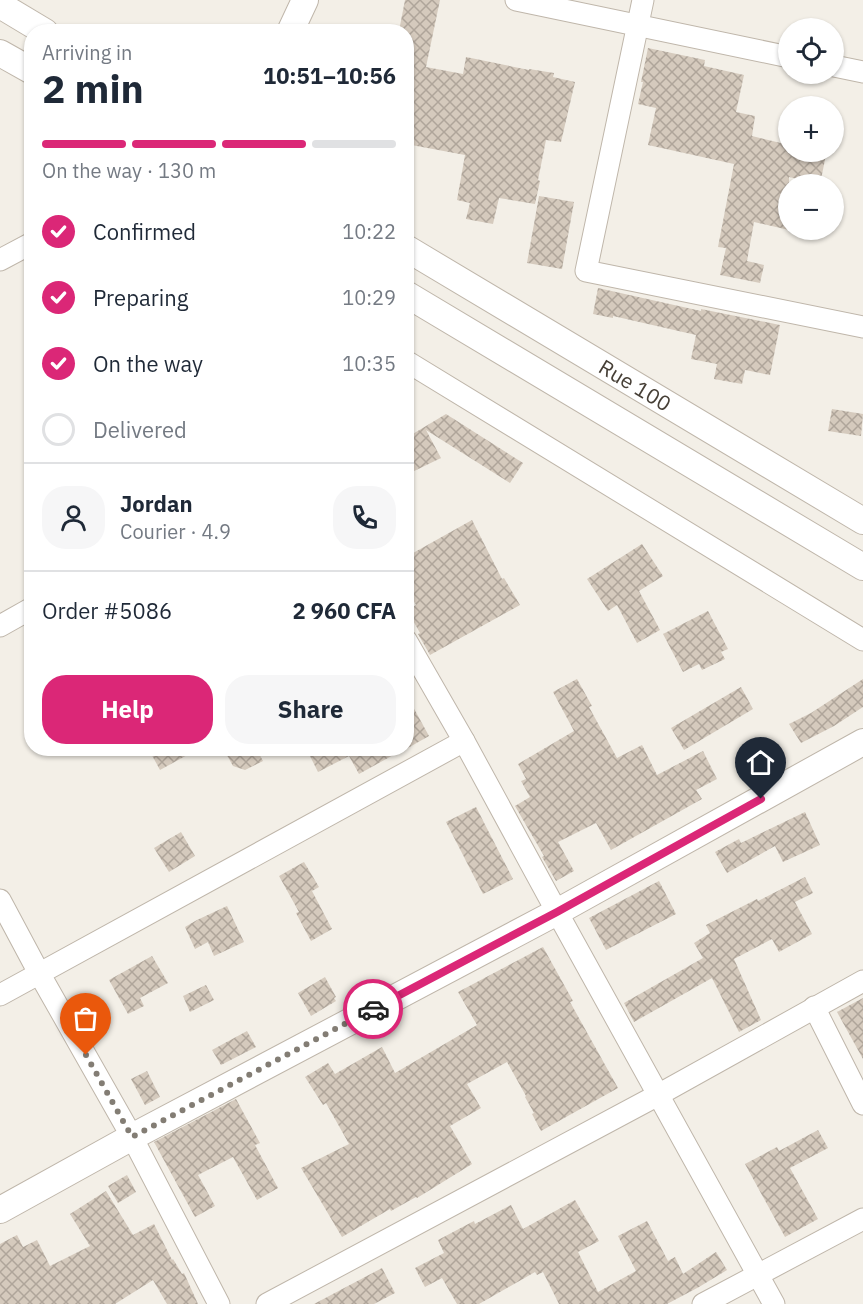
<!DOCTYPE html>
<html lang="en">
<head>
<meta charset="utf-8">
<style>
	:root { --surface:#fff; --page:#f6f6f7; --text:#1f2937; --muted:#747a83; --line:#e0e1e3; --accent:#db2777 }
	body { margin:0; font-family:"IBM Plex Sans",sans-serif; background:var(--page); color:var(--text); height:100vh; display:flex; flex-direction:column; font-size:22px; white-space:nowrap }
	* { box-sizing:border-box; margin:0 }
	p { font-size:20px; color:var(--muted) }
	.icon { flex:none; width:33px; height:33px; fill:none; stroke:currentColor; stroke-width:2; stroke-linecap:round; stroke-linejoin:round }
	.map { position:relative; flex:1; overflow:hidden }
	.sheet { position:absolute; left:24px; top:24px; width:390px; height:732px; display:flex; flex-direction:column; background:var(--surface); border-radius:24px; box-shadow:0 2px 4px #0004 }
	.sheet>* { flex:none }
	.buttons { position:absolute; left:778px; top:18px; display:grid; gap:12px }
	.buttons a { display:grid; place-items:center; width:66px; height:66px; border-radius:50%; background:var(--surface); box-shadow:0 2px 4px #0004; font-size:30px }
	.pin { position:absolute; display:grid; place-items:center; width:51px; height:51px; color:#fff; margin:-62px -26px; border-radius:50% 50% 50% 0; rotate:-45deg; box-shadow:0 0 6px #0007 }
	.pin .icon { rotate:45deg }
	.courier { position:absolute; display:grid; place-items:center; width:60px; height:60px; margin:-30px; border:4px solid #db2777; border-radius:50%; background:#fff; color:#222; box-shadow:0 2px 8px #0007 }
	.headline em { font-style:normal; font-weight:700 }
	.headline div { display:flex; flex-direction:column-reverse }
	.headline { display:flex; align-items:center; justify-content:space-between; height:102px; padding:0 18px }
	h1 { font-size:39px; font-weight:700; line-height:45px }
	.bar { display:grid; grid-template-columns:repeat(4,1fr); gap:9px 6px; align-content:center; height:72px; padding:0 18px }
	.bar i { height:8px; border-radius:4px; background:var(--line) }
	.bar .on { background:var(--accent) }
	.bar p { grid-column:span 4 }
	.line { display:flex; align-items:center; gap:15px; padding:0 18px; border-top:2px solid var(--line) }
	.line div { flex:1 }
	.round { display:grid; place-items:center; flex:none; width:63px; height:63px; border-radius:24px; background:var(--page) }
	ol { padding:0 18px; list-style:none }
	li { display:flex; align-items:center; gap:18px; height:66px }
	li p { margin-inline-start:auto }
	li .icon { padding:6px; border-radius:50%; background:var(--accent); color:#fff; stroke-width:4 }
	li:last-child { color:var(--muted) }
	li i { width:33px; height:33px; border:3px solid var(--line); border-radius:50% }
	.cta { display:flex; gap:12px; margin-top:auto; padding:12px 18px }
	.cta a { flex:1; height:69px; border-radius:24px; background:var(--accent); color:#fff; font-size:24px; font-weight:700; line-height:69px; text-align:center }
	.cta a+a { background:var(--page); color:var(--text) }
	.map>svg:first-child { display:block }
</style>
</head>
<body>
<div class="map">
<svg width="863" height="1304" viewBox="0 0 863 1304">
	<defs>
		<pattern id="building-cross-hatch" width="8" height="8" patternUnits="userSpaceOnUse" patternTransform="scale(1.5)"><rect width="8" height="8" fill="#d5cabd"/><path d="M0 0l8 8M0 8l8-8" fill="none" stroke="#afa59a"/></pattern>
	</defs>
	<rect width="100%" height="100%" fill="#f3efe7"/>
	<g fill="url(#building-cross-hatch)">
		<path d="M 405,0 L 440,0 L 426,67 L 463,74 L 466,57 L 529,70 L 529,69 L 554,73 L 553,77 L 575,82 L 561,142 L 546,140 L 538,180 L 540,181 L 535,204 L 499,198 L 493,224 L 466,219 L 470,203 L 457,200 L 465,155 L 406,144 L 406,32 L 399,31 Z"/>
		<path d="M 648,48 L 705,60 L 704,66 L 744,75 L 736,112 L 755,116 L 752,136 L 789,145 L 789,152 L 813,152 L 826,155 L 820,184 L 789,177 L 789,230 L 754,222 L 747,261 L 764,265 L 760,283 L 720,275 L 726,248 L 718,247 L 734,164 L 648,145 L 656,108 L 638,104 L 643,82 L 641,82 Z"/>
		<path d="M 539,196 L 574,202 L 562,269 L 527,263 Z"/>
		<path d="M 598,288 L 701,311 L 701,309 L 780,325 L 770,375 L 745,370 L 742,384 L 714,379 L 717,364 L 691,359 L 696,335 L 613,316 L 613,318 L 593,314 Z"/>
		<path d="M 832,409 L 863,414 L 861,436 L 828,431 Z"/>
		<path d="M 446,414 L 523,463 L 510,483 L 426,430 L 441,458 L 406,475 L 406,438 Z"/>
		<path d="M 472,520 L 502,579 L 504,578 L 520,605 L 430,655 L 418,634 L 420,633 L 407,610 L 416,605 L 406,588 L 406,557 Z"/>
		<path d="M 642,544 L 663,576 L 639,591 L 660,630 L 637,643 L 617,605 L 608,611 L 587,579 Z"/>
		<path d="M 708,611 L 728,649 L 721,652 L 725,659 L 702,670 L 699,664 L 683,672 L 663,634 Z"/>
		<path d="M 577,679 L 592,706 L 589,707 L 617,758 L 642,745 L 657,775 L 703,751 L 717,779 L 696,790 L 702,799 L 611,850 L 596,823 L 558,842 L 574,871 L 556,881 L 542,857 L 544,856 L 515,806 L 530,797 L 521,781 L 526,779 L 518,764 L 574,731 L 553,692 Z"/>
		<path d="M 863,679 L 863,707 L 834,726 L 801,743 L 789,724 L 811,713 Z"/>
		<path d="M 741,687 L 753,709 L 684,750 L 671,728 Z"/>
		<path d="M 406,694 L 429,736 L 406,749 Z"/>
		<path d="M 148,748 L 200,748 L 160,770 Z"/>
		<path d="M 223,748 L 256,748 L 263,761 L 245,770 L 233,766 Z"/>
		<path d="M 306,748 L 406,748 L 359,774 L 349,756 L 318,772 Z"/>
		<path d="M 476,807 L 513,879 L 483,894 L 446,822 Z"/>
		<path d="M 805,812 L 820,845 L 783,862 L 775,846 L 727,873 L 715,852 L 739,839 L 741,843 Z"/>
		<path d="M 181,832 L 195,856 L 169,872 L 154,848 Z"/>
		<path d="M 304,862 L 319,887 L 312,891 L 332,929 L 311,941 L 296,913 L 299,912 L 279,876 Z"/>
		<path d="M 805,877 L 813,893 L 795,902 L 812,934 L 779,952 L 772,939 L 734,959 L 761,1020 L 739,1032 L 712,978 L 634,1022 L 624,1003 L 703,958 L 694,943 L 710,933 L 706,925 L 757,899 L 758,901 Z"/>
		<path d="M 659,881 L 676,914 L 606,950 L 589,918 Z"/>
		<path d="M 227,906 L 244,942 L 214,956 L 208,942 L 195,949 L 185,927 L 197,920 Z"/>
		<path d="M 543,947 L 573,1001 L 570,1002 L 618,1088 L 541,1131 L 532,1114 L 534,1113 L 525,1097 L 526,1096 L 507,1062 L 467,1084 L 481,1108 L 450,1126 L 472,1164 L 417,1198 L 416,1197 L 391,1211 L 390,1209 L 342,1237 L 301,1168 L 349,1144 L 326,1103 L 323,1105 L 305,1077 L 328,1063 L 335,1074 L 382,1047 L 395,1073 L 477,1025 L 458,992 Z"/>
		<path d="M 152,956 L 168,983 L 140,998 L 144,1006 L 128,1014 L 109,980 Z"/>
		<path d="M 325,977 L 336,997 L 334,998 L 336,1001 L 311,1016 L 298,993 Z"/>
		<path d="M 206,985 L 214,1000 L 190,1012 L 183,996 Z"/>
		<path d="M 863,998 L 863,1059 L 837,1012 Z"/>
		<path d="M 247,1031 L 256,1047 L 221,1065 L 212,1050 Z"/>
		<path d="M 147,1071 L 160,1097 L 145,1105 L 131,1079 Z"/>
		<path d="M 236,1099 L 260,1143 L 255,1145 L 278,1188 L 257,1200 L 233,1157 L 198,1175 L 215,1206 L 195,1217 L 154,1142 Z"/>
		<path d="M 818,1130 L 828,1148 L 790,1168 L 818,1219 L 785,1237 L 745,1164 L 777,1147 L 779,1151 Z"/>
		<path d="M 127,1175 L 136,1192 L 118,1203 L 108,1186 Z"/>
		<path d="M 106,1191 L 133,1235 L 154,1224 L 172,1260 L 173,1259 L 182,1274 L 184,1273 L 198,1304 L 167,1304 L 153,1280 L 115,1304 L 0,1304 L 0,1244 L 17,1235 L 23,1247 L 37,1240 L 50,1266 L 90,1246 L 70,1214 Z"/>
		<path d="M 575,1200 L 599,1241 L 578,1252 L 598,1292 L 636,1271 L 618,1236 L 647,1221 L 668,1261 L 675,1257 L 683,1274 L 716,1252 L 727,1270 L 699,1287 L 667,1304 L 559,1304 L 543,1272 L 537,1275 L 535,1272 L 479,1304 L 457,1304 L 442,1278 L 425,1287 L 415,1268 L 444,1253 L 438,1240 L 474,1221 L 475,1224 L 511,1205 L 523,1229 Z"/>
		<path d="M 382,1268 L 395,1293 L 374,1304 L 314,1304 Z"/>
	</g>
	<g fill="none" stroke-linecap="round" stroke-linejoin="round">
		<defs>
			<g id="minor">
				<path d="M 516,0 L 789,57"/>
				<path d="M 643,0 L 586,271 L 863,327"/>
				<path d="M 834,66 L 863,72"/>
				<path d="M 0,260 L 32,243"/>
				<path d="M 406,361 L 863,640"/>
				<path d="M 0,626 L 32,608"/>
				<path d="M 406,640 L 464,741 L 557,912 L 774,1304"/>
				<path d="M 0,900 L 39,973 L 132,1137 L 219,1304"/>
				<path d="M 0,995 L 464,741"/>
				<path d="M 814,1007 L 863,1104"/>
				<path d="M 267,1304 L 658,1095 L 863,981"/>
				<path d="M 703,1304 L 863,1219"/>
			</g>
			<g id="tertiary">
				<path d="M 0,5 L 45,32"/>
				<path d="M 290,32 L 305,0"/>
				<path d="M 0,53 L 32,71"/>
				<path id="s1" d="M 406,248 L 863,521"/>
				<path d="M 406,294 L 863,567"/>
				<path d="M 0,1210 L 132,1137 L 557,912 L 863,742"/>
			</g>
		</defs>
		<use href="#minor" stroke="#bfb6aa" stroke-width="23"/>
		<use href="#tertiary" stroke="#bfb6aa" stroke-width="28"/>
		<use href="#minor" stroke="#fff" stroke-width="21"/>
		<use href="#tertiary" stroke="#fff" stroke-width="26"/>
	</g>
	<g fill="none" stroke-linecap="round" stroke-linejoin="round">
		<path stroke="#837d74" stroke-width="6" stroke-dasharray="0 10.8" d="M 86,1055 L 132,1137 L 373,1009"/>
		<path stroke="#db2777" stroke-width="8" d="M 373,1009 L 557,912 L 761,799"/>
	</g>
	<g text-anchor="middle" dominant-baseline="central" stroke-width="4.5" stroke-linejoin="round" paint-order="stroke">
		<g font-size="21" fill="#463f36" stroke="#fff">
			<text stroke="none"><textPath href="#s1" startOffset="267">Rue 100</textPath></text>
		</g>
	</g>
</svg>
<div class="buttons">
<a><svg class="icon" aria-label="locate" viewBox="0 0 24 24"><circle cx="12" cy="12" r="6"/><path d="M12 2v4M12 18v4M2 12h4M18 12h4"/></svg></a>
<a>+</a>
<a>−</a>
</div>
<div class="pin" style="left:86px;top:1055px;background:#ea580c"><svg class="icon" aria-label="bag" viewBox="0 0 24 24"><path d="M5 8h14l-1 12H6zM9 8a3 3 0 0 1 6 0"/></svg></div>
<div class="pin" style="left:761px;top:799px;background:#1f2937"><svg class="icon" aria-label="home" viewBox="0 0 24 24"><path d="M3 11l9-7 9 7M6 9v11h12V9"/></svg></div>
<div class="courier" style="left:373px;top:1009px"><svg class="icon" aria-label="car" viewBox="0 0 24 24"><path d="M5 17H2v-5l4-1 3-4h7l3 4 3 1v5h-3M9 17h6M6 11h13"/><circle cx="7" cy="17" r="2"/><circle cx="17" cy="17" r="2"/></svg></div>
<section class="sheet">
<div class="headline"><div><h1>2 min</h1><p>Arriving in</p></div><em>10:51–10:56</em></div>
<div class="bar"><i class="on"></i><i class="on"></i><i class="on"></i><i></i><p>On the way · 130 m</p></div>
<ol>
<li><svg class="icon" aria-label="check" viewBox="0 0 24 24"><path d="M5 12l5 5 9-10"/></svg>Confirmed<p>10:22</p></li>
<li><svg class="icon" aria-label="check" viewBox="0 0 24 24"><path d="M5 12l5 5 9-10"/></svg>Preparing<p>10:29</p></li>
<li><svg class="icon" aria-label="check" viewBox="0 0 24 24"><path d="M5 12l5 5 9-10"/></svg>On the way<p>10:35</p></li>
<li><i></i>Delivered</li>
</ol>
<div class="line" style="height:108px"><a class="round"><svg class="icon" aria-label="person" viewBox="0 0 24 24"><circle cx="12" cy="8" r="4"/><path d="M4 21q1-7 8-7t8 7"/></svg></a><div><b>Jordan</b><p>Courier · 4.9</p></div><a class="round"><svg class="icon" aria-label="phone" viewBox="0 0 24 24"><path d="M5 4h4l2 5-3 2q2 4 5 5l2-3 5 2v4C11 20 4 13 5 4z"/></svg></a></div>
<div class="line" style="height:78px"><div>Order #5086</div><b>2 960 CFA</b></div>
<div class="cta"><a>Help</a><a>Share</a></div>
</section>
</div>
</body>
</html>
